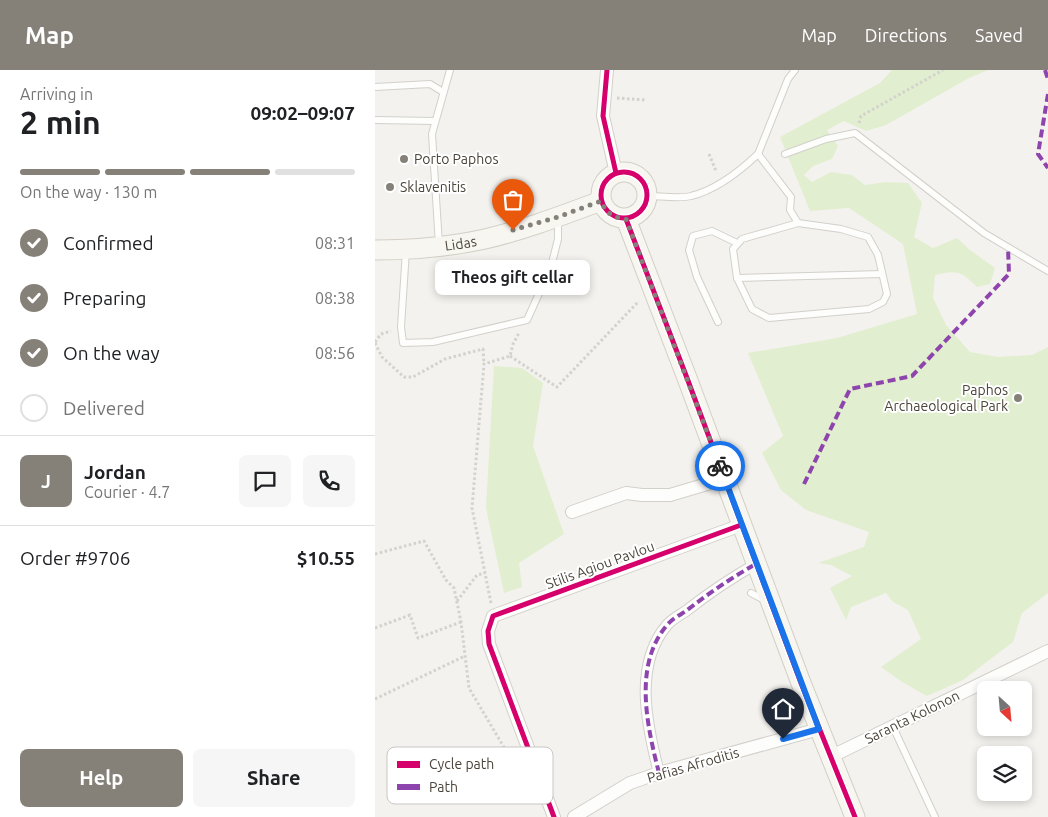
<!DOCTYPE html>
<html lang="en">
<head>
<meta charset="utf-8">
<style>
	:root { --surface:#fff; --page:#f6f6f6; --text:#202124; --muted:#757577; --line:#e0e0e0; --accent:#868178 }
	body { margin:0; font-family:Ubuntu,sans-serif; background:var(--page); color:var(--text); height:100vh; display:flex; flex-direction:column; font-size:19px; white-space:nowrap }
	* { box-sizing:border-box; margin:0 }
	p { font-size:16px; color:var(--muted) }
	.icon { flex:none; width:28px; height:28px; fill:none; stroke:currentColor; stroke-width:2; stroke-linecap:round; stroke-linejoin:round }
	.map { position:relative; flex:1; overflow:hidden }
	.panel { display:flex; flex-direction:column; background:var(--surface); width:375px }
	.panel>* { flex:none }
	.needle { width:32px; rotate:154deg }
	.tools { position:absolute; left:602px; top:611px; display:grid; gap:10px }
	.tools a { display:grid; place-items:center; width:55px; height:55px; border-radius:8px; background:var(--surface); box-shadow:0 2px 8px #0003; font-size:25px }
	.pin { position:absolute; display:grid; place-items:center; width:42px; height:42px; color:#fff; margin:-51px -21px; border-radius:50% 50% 50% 0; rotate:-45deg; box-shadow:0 0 5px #0007 }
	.pin .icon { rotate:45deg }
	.courier { position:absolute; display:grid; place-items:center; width:50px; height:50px; margin:-25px; border:4px solid #1a73e8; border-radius:50%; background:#fff; color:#222; box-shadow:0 1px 6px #0007 }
	.bubble { position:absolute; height:35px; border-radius:8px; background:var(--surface); box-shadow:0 2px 8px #0003; font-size:16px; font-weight:700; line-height:35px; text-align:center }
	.head em { font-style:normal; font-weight:700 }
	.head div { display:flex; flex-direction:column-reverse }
	.head { display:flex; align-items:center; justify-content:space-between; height:85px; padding:0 20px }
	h1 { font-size:32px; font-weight:700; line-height:38px }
	.bar { display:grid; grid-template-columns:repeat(4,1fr); gap:8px 5px; align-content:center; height:60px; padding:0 20px }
	.bar i { height:6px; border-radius:4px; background:var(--line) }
	.bar .active { background:var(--accent) }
	.bar p { grid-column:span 4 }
	.line { display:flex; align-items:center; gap:12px; padding:0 20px; border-top:1px solid var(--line) }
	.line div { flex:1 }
	.round { display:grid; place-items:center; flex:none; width:52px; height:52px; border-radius:8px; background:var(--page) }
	ol { padding:0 20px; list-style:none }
	li { display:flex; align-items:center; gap:15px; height:55px }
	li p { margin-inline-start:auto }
	li .icon { padding:5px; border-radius:50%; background:var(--accent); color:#fff; stroke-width:4 }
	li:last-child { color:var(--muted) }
	li i { width:28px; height:28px; border:2px solid var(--line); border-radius:50% }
	.cta { display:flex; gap:10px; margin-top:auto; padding:10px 20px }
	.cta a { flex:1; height:58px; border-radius:8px; background:var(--accent); color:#fff; font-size:20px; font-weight:700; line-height:58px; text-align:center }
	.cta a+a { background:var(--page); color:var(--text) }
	header { display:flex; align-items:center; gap:30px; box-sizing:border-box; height:70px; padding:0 25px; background:var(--accent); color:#fff }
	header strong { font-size:24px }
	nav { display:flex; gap:28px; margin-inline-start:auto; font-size:18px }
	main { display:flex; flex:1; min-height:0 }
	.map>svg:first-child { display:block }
</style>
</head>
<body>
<header>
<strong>Map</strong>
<nav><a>Map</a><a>Directions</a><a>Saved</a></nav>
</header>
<main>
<section class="panel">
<div class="head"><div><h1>2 min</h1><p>Arriving in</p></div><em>09:02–09:07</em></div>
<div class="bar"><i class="active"></i><i class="active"></i><i class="active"></i><i></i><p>On the way · 130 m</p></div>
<ol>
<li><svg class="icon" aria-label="check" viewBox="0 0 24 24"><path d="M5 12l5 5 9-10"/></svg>Confirmed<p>08:31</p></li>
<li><svg class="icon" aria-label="check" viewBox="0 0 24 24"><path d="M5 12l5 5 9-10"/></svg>Preparing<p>08:38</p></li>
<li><svg class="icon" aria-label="check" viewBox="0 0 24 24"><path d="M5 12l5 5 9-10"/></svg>On the way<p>08:56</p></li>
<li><i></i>Delivered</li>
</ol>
<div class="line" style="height:90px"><b class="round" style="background:var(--accent);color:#fff">J</b><div><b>Jordan</b><p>Courier · 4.7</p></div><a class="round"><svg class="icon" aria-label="chat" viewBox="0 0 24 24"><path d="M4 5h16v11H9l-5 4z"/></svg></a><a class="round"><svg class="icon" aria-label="phone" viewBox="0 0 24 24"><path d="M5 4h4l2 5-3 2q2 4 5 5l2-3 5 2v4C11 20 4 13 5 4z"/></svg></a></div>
<div class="line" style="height:65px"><div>Order #9706</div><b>$10.55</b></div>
<div class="cta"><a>Help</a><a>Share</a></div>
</section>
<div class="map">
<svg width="673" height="747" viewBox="0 0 673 747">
	<rect width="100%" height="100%" fill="#f4f2ee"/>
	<g fill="#e1eecf">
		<path d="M 517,0 L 613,0 L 594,8 L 511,55 L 491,61 L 469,51 L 452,60 L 463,76 L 457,89 L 438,96 L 429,105 L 437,112 L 456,102 L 477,105 L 490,115 L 511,112 L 533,113 L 547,133 L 539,167 L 558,178 L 582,168 L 595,180 L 620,198 L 615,214 L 602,217 C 586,201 582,200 560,205 L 558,228 L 571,255 L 595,282 L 623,287 L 657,285 L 673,277 L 673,523 L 647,543 L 638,572 L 588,610 L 552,626 L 527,612 L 506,597 L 546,569 L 533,540 L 518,532 L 511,523 L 476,537 L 471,550 L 455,518 L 477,506 L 456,495 L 443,493 L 489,477 L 494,462 L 431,440 L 406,420 L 387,383 L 408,366 L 373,283 L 462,268 L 542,244 L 528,174 L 474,138 L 435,141 L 405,67 L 505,13 Z"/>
		<path d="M 119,296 L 147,298 L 168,313 L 158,376 L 189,464 L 144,493 L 147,517 L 129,523 L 111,438 Z"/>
	</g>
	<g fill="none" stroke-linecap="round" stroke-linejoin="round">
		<defs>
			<g id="service">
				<path d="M 0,17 L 55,14 L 68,22"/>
				<path d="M 0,50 L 60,51"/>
				<path d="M 383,84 L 416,127 L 415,140 L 423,153 L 466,159 L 493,167 L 503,185 L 512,224 L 508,232 L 494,239 L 394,248 L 377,239 L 362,208 L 358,179 L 367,169 L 423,153"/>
				<path d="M 410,84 L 451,69 L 480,63 L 609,163 L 673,201"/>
				<path d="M 273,126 C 285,126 305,129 316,126 C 341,120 364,102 383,84 L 413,9 L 420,0"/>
				<path d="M 64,175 L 57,64 L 75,0"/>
				<path d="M 31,180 L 26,257 L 28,273 L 58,272 L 152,250 L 176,197 L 183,169 L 183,150"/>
				<path d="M 362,208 L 507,204"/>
				<path d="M 343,252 L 322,207 L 314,180 L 318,166 L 337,161 L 362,173"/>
				<path d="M 376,523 L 391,531"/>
				<path d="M 518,657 L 560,747"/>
			</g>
			<path id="pedestrian" d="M 284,703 C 272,656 258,595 292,555 C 297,549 305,545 311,541 C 334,523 356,508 381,494"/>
			<g id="minor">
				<path d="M 232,0 L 228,46 L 241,103"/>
				<path d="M 197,442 L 251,423 L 267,425 L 295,425 L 349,409"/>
				<path d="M 455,687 L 673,581"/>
				<path d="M 179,747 L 114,574 L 113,561 L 118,546 L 366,455"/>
				<path d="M 199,747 L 255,713 L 284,703 L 444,659"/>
			</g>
			<g id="secondary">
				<circle cx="249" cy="125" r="23"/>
				<path d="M 251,149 L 312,308 L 426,613 L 480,747"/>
				<path id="s1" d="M 0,180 C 37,180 74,177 110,169 C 149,160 188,145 226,131"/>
			</g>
		</defs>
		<use href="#service" stroke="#d2d0cb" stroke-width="8"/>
		<use href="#pedestrian" stroke="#d2d0cb" stroke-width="12"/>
		<use href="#minor" stroke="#d2d0cb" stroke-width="14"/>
		<use href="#secondary" stroke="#d3cfc5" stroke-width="21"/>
		<g stroke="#d3d2cc" stroke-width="3" stroke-dasharray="2.5 2.5" stroke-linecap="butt">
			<path d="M 242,28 L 270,30"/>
			<path d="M 484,53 L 486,46 L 568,0"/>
			<path d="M 334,84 L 341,101"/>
			<path d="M 0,272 L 6,264 L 16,261"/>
			<path d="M 0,273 L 7,287 L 29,307 L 38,307 L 70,289 L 108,279 L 109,294"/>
			<path d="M 135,286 L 182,317 L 264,231"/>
			<path d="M 0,484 L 49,471 L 71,510 L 79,518 L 86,552 L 94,618 L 140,696"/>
			<path d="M 82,531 L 102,505 L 110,503"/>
			<path d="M 116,533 L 97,438 L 109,294 L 135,286 L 138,274 L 144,263"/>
			<path d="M 0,558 L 35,545 L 43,568 L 86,552"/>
			<path d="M 0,629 L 90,586"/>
		</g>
		<use href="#service" stroke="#fdfdfc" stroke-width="6"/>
		<use href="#pedestrian" stroke="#fdfdfc" stroke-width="10"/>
		<use href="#minor" stroke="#fdfdfc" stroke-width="12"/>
		<use href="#secondary" stroke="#f7f6f1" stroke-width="19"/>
		<g stroke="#8e44ad" stroke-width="4" stroke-dasharray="8 4" stroke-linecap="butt">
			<path d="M 670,0 L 673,9"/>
			<path d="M 673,24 L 663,84 L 673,98"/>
			<path d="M 429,414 L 475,319 L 537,306 L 634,204 L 633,178"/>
			<path d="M 284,703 C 272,656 258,595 292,555 C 297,549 305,545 311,541 C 334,523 356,508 381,494"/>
		</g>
		<defs>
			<g id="cycleway">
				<path d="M 232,0 L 228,46 L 241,103"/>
				<circle cx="249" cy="125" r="23"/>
				<path d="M 251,149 L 312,308 L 426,613 L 480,747"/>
				<path d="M 179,747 L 114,574 L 113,561 L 118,546 L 366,455"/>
			</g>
		</defs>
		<use href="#cycleway" stroke="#fff" stroke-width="8"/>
		<use href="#cycleway" stroke="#d6006c" stroke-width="5"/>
	</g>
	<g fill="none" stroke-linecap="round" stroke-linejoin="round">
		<path stroke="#868178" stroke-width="5" stroke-dasharray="0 9" d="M 138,160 L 183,147 L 226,131 C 231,143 238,148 251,149 L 345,396"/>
		<path stroke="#1a73e8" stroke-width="6" d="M 345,396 L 444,659 L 408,669"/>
	</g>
	<g fill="#868178" stroke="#fff" stroke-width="2">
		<circle cx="29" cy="89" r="5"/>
		<circle cx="15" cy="117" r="5"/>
		<circle cx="643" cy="328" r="5"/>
	</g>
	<g text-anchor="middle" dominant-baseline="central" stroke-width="4" stroke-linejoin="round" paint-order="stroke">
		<g font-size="14" fill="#4b4439" stroke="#fff" text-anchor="start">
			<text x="39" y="89">Porto Paphos</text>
			<text x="25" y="117">Sklavenitis</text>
			<text x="633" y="320" text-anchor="end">Paphos<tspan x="633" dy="16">Archaeological Park</tspan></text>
		</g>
		<g font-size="14" fill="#4b4439" stroke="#fff">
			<text stroke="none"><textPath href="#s1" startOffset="86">Lidas</textPath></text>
			<text transform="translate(225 495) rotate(-20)">Stilis Agiou Pavlou</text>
			<text transform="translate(537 647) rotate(-26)">Saranta Kolonon</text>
			<text transform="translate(318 695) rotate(-16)">Pafias Afroditis</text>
		</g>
	</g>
	<rect x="12" y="677" width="166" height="57" rx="8" fill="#fff" stroke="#c9c7c4" stroke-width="1"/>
	<rect x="22" y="691" width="23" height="7" fill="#d6006c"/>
	<rect x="22" y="714" width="23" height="6" fill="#8e44ad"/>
	<g font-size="14" fill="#4b4439">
		<text x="54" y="699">Cycle path</text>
		<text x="54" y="722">Path</text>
	</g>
</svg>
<div class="tools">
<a><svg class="needle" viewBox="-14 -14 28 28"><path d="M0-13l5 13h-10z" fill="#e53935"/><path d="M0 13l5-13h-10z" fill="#757577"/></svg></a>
<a><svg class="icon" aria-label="layers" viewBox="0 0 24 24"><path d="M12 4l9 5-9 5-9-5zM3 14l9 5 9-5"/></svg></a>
</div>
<div class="pin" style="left:138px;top:160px;background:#ea580c"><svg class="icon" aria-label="bag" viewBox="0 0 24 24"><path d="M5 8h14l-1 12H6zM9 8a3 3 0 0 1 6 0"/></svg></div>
<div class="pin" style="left:408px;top:669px;background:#1f2937"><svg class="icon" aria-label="home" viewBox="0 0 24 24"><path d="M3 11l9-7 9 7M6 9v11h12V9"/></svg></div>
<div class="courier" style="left:345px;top:396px"><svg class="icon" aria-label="bike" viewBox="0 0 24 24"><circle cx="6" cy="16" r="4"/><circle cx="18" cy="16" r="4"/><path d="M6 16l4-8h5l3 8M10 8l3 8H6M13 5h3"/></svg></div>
<div class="bubble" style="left:60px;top:190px;width:155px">Theos gift cellar</div>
</div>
</main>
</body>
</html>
